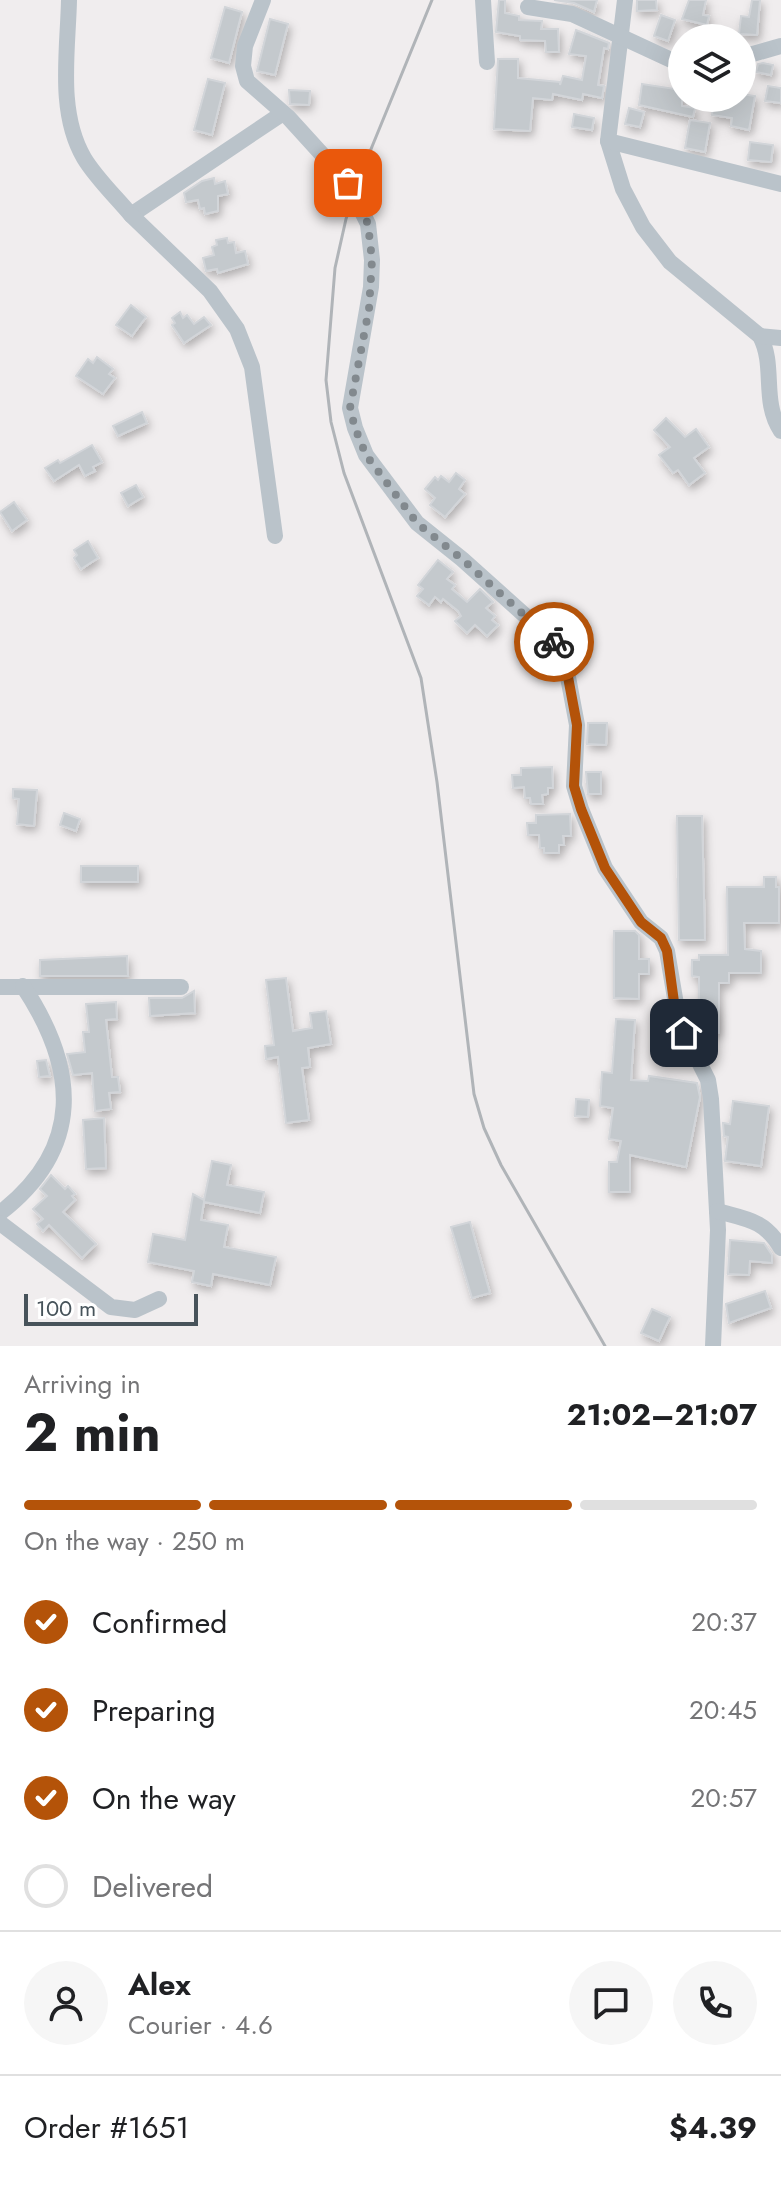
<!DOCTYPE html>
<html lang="en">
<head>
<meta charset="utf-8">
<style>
	:root { --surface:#fff; --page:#f6f6f6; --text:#202124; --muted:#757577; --line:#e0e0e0; --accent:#b45309 }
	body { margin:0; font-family:Jost,sans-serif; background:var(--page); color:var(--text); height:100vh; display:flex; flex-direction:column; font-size:30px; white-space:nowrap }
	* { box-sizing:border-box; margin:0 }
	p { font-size:26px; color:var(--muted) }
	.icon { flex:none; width:44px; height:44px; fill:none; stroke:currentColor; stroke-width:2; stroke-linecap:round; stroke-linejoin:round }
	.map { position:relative; height:1346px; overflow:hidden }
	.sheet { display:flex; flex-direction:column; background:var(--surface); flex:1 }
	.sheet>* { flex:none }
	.controls { position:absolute; left:668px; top:24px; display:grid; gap:16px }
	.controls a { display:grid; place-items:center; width:88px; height:88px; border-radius:50%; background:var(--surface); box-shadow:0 8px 32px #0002; font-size:40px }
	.scale { position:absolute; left:24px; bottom:20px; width:174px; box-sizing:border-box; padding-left:8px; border:4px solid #47535a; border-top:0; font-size:22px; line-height:28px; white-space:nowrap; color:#47535a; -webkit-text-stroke:6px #fff; paint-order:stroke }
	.pin { position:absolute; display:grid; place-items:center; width:68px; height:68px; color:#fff; margin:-34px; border-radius:16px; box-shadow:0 4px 12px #0006 }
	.courier { position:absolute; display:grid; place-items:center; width:80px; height:80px; margin:-40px; border:6px solid #b45309; border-radius:50%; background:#fff; color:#222; box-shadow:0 2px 10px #0007 }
	.summary em { font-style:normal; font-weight:700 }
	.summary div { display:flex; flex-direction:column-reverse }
	.summary { display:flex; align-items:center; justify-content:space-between; height:136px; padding:0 24px }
	h1 { font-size:52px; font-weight:700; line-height:60px }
	.bar { display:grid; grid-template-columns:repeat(4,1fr); gap:12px 8px; align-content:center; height:96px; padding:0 24px }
	.bar i { height:10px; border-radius:6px; background:var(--line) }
	.bar .selected { background:var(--accent) }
	.bar p { grid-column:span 4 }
	.line { display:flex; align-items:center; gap:20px; padding:0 24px; border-top:2px solid var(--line) }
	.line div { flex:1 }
	.round { display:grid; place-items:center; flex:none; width:84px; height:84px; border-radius:42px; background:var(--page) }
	ol { padding:0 24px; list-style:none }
	li { display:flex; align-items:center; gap:24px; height:88px }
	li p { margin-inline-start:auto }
	li .icon { padding:8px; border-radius:50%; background:var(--accent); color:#fff; stroke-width:4 }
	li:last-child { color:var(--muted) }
	li i { width:44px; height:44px; border:4px solid var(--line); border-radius:50% }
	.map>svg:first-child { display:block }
</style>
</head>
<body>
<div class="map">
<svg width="781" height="1346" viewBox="0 0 781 1346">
	<defs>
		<filter id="shadow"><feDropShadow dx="2.5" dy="4.5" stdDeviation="4" flood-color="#0004"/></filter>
	</defs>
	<rect width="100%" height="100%" fill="#f0edee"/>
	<g fill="#c4c9cd" stroke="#d2d5d9" stroke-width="2" filter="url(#shadow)">
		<path d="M 499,0 L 505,0 L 505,13 L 519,16 L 519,20 L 542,21 L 541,29 L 558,29 L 559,52 L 546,52 L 545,41 L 520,40 L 520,36 L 496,32 Z"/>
		<path d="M 554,0 L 597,0 L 594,12 L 574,3 Z"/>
		<path d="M 637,0 L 656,0 L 657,10 L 637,11 Z"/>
		<path d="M 689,0 L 706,0 L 703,15 L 709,16 L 707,25 L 682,19 Z"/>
		<path d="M 752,0 L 760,0 L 757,35 L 739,34 L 741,16 L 749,17 Z"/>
		<path d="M 225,7 L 242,12 L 229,63 L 211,58 Z"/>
		<path d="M 661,15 L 675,20 L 668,41 L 654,36 Z"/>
		<path d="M 270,19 L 288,24 L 275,75 L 257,71 Z"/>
		<path d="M 576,30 L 609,43 L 608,49 L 604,48 L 598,85 L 604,86 L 602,98 L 583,94 L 582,100 L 553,94 L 552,100 L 533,98 L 530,131 L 494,129 L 498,59 L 518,59 L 518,78 L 560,82 L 560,85 L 563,76 L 582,80 L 586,56 L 569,54 Z"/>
		<path d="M 763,63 L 773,65 L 771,75 L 756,72 L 758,64 Z"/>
		<path d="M 208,79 L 225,83 L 212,135 L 194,130 Z"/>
		<path d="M 642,84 L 682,90 L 682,106 L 695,108 L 693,117 L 639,105 Z"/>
		<path d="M 768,86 L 781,88 L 781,103 L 765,101 Z"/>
		<path d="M 289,90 L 310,91 L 309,105 L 290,104 Z"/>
		<path d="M 742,94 L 755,96 L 749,130 L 731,126 L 732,118 L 712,115 L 714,98 L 742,98 Z"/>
		<path d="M 629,108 L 644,112 L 640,127 L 625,124 Z"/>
		<path d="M 574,114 L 594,118 L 592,130 L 572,127 Z"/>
		<path d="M 690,120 L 710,123 L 705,152 L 685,148 Z"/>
		<path d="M 750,142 L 773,145 L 771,162 L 748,160 Z"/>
		<path d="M 214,178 L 215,184 L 225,181 L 228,194 L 218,196 L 218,211 L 205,214 L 204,208 L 200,209 L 198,200 L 186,202 L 184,193 L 202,181 Z"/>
		<path d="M 227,238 L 228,243 L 234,242 L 236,253 L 245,251 L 248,264 L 218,273 L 217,269 L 206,271 L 203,258 L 214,255 L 212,247 L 217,245 L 216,240 Z"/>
		<path d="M 131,305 L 146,317 L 132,336 L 116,325 Z"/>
		<path d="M 180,312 L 183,318 L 187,315 L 194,324 L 204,317 L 211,325 L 184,343 L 172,325 L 175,323 L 172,318 Z"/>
		<path d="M 97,357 L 113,369 L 109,374 L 115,378 L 103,394 L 76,376 L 88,359 L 93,363 Z"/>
		<path d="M 142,412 L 147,423 L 118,436 L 113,426 Z"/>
		<path d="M 666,418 L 685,437 L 696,429 L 709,447 L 694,458 L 705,473 L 689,485 L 678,470 L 673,473 L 659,455 L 670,447 L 654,430 Z"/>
		<path d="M 92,445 L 102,462 L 93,467 L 95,471 L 85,476 L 79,465 L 54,481 L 45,468 L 58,460 L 60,463 Z"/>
		<path d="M 456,473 L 465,480 L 459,489 L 465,494 L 445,517 L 430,505 L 435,498 L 425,489 L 435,477 L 438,480 L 441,476 L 449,482 Z"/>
		<path d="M 136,485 L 143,497 L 128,506 L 121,493 Z"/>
		<path d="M 14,502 L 27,520 L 12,531 L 0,512 Z"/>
		<path d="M 88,541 L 98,558 L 81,569 L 74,558 L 77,555 L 74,550 Z"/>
		<path d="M 438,560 L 453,572 L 447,579 L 455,585 L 452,589 L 467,602 L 480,589 L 493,602 L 486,608 L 495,616 L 492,620 L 498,625 L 487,636 L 475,625 L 467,633 L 455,621 L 461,616 L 458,611 L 443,599 L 441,602 L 435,597 L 429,605 L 417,596 L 423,589 L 418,585 Z"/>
		<path d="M 588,723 L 607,723 L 606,745 L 587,744 Z"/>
		<path d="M 552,767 L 553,788 L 548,788 L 548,794 L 542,795 L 543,804 L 531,804 L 530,798 L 525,798 L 524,787 L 513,788 L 512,775 L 521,775 L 521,768 Z"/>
		<path d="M 586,772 L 601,772 L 601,794 L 588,794 Z"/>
		<path d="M 13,789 L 37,790 L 34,826 L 17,824 L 19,799 L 13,798 Z"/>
		<path d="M 64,813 L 80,819 L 76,831 L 60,825 Z"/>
		<path d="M 570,814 L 571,836 L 563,836 L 564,845 L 559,845 L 559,853 L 544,853 L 544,848 L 540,848 L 539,835 L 528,835 L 527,823 L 536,823 L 536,815 Z"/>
		<path d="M 677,816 L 702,816 L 705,940 L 679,940 Z"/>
		<rect x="81" y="866" width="57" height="16"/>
		<path d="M 764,877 L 776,877 L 776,887 L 779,887 L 779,923 L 744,923 L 745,949 L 761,951 L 761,973 L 729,973 L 729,983 L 719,983 L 719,1033 L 699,1032 L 699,977 L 692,976 L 692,960 L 699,960 L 699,955 L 728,955 L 727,887 L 764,887 Z"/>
		<path d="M 614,931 L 635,931 L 639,935 L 639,959 L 649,959 L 649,974 L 639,974 L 639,999 L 614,998 Z"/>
		<path d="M 127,956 L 128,976 L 40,976 L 40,960 Z"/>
		<path d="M 286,978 L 293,1031 L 312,1028 L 310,1013 L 326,1011 L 331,1044 L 308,1048 L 310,1067 L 302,1068 L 309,1120 L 286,1123 L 278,1057 L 266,1059 L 265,1046 L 274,1045 L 266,980 Z"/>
		<path d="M 194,991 L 195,1013 L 150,1016 L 149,998 L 182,998 Z"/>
		<path d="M 116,1002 L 117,1019 L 106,1020 L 112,1077 L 118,1077 L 120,1092 L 109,1093 L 111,1109 L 95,1111 L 92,1073 L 73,1075 L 67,1054 L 85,1052 L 83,1032 L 89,1032 L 86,1004 Z"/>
		<path d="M 616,1019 L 635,1020 L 631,1080 L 648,1081 L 649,1076 L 697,1083 L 700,1097 L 686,1167 L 630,1155 L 630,1192 L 609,1192 L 609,1162 L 617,1162 L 621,1141 L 609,1139 L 613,1108 L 600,1106 L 602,1072 L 612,1073 Z"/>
		<path d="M 46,1060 L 50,1076 L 39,1077 L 37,1061 Z"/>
		<path d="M 576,1099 L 589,1100 L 588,1117 L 575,1116 Z"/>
		<path d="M 733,1101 L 769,1106 L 761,1166 L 725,1161 L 728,1137 L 724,1136 L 723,1123 L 730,1124 Z"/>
		<path d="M 104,1118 L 106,1168 L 86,1169 L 83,1120 Z"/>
		<path d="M 212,1161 L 231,1165 L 227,1185 L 264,1192 L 260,1213 L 204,1202 L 201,1220 L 228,1225 L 224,1247 L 276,1257 L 270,1285 L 213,1274 L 211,1286 L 192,1282 L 194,1271 L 148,1262 L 153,1234 L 185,1240 L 193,1194 L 204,1200 Z"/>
		<path d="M 51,1175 L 65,1189 L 68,1186 L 75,1194 L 72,1196 L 75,1200 L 63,1212 L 96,1244 L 82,1258 L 49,1225 L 43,1231 L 37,1224 L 43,1219 L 33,1209 L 47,1196 L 40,1189 Z"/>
		<path d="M 470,1222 L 490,1293 L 472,1298 L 451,1227 Z"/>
		<path d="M 730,1240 L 764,1243 L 772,1255 L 772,1263 L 750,1261 L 749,1275 L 728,1274 Z"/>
		<path d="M 765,1291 L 771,1308 L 729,1323 L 726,1304 Z"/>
		<path d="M 652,1309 L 670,1317 L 659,1341 L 641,1333 Z"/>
	</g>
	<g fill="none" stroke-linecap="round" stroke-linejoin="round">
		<g stroke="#bac3ca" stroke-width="16">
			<path d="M 69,0 C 68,50 57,112 84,158 C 96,178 116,197 131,215 L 283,113"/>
			<path d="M 263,0 L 245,46 L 243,66 L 247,81 L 288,117 L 348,183 L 368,224 L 372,260 L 371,287 L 350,408 L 355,428 L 366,455 L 417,523 L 462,559 L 559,646 L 565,661 L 577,725 L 574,786 L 581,809 L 605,868 L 641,922 L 661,938 L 667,951 L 679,1022 L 708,1080 L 711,1099 L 718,1230 L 713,1346"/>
			<path d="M 483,0 L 487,62"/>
			<path d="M 625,0 L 608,141 L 623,189 L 643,227 L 670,262 L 760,336 C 776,366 761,401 781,431"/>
			<path d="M 528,7 L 572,14 L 682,65"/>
			<path d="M 742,57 L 781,46"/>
			<path d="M 608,141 L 781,184"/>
			<path d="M 131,215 L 210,291 L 237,329 L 252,367 L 275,536"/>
			<path d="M 760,336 L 781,338"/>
			<path d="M 0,987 L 181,987"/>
			<path d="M 717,1211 C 746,1219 765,1220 781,1248"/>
			<path d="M 0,1213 C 84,1148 78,1069 23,986"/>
			<path d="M 0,1223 L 111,1307 L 135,1310 L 159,1299"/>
		</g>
		<path stroke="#b0b4b8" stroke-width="3" d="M 432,0 L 360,176 L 346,219 L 335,268 L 326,380 L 331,422 L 344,473 L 421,678 L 437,782 L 474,1094 L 484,1128 L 501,1165 L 605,1346"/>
	</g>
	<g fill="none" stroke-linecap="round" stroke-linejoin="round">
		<path stroke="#82898e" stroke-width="8" stroke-dasharray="0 14.4" d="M 348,183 L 368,224 L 372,260 L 369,309 L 350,408 L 355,428 L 366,455 L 417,523 L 462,559 L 554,642"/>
		<path stroke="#b45309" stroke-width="10" d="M 554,642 L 565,661 L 577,725 L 574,786 L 581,809 L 605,868 L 641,922 L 661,938 L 667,951 L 674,1002 L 684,1033"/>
	</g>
</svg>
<div class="controls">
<a><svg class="icon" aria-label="layers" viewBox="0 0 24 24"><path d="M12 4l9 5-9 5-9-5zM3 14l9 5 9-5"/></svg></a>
</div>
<div class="scale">100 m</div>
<div class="pin" style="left:348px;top:183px;background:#ea580c"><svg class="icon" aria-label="bag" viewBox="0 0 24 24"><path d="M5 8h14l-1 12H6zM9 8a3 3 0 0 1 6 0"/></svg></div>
<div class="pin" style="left:684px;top:1033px;background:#1f2937"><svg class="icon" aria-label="home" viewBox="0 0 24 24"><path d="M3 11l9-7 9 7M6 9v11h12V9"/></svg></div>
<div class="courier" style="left:554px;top:642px"><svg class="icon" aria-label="bike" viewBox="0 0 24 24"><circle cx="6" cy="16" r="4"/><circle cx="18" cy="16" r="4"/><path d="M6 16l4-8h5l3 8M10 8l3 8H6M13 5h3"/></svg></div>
</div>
<section class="sheet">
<div class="summary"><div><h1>2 min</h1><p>Arriving in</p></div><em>21:02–21:07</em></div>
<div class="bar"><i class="selected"></i><i class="selected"></i><i class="selected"></i><i></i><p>On the way · 250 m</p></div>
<ol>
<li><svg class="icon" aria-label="check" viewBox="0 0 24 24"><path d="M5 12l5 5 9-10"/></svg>Confirmed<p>20:37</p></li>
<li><svg class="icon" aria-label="check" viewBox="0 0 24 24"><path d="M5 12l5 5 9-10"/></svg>Preparing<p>20:45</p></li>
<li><svg class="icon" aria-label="check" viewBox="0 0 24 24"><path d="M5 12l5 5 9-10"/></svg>On the way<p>20:57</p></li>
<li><i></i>Delivered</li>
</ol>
<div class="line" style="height:144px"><a class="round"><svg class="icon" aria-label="person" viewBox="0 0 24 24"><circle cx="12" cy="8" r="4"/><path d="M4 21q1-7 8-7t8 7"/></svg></a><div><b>Alex</b><p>Courier · 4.6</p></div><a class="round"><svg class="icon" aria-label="chat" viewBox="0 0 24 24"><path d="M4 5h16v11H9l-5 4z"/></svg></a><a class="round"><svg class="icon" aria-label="phone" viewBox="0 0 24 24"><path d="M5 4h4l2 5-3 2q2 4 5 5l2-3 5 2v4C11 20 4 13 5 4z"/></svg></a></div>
<div class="line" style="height:104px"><div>Order #1651</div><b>$4.39</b></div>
</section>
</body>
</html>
